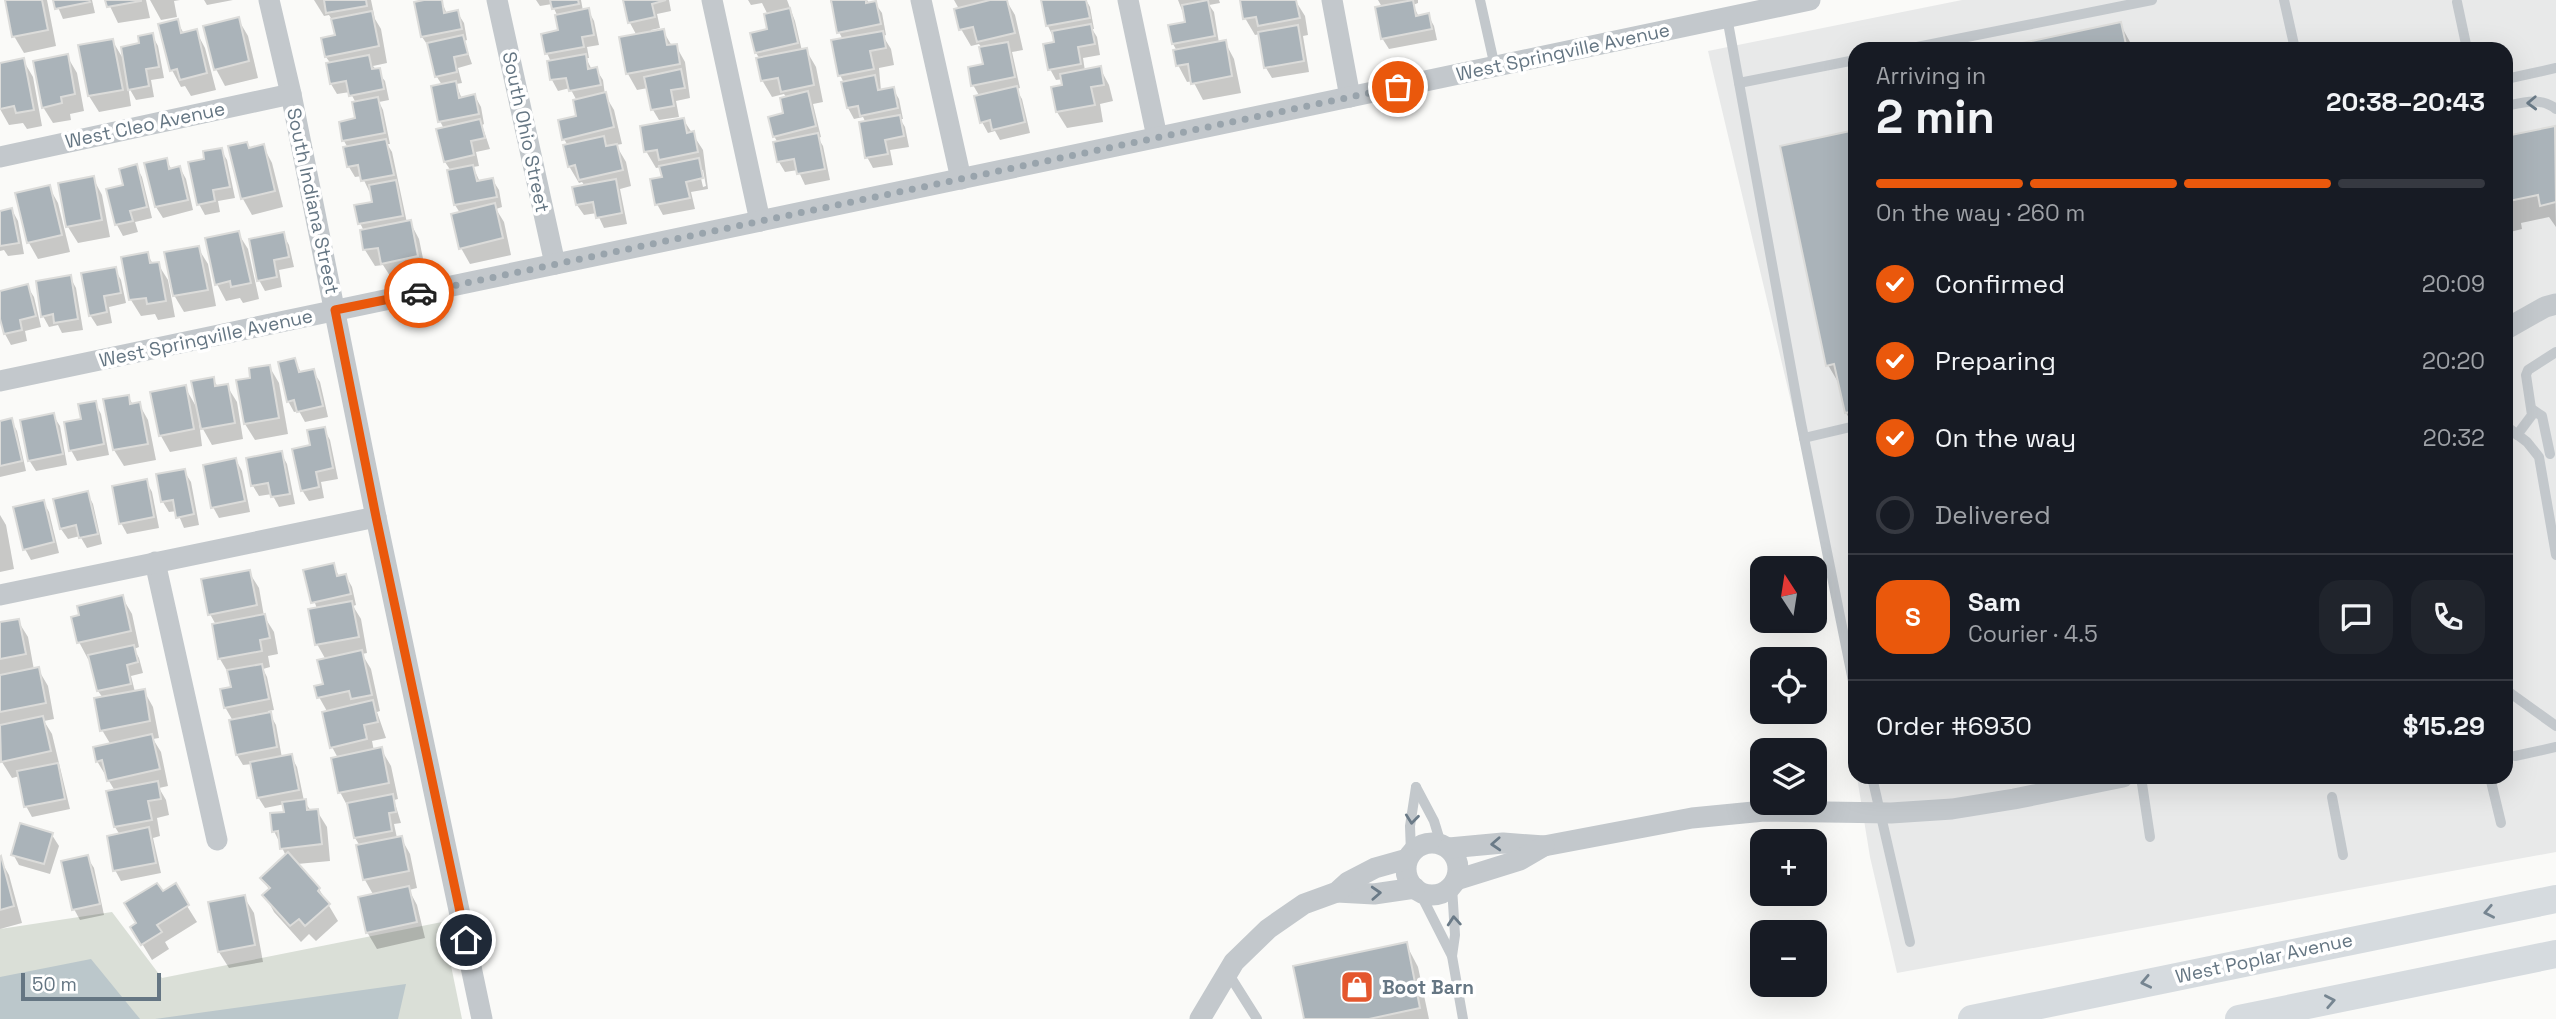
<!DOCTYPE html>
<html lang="en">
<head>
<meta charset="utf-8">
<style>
	:root { --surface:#171b24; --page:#20242c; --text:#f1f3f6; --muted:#9ea1a6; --line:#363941; --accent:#ea580c }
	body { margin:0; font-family:"Space Grotesk",sans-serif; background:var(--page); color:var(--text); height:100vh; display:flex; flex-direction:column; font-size:26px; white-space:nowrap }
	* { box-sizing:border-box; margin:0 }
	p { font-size:23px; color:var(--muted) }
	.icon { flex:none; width:38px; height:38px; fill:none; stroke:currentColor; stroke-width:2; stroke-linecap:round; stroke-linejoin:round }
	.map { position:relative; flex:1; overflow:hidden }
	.panel { position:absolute; left:1848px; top:42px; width:665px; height:742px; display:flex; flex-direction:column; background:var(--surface); border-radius:21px; box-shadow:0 7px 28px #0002 }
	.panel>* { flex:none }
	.needle { width:46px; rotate:348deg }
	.controls { position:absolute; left:1750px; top:556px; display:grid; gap:14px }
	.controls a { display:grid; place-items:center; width:77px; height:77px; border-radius:14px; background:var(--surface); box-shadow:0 7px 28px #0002; font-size:35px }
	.scale { position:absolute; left:21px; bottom:18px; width:140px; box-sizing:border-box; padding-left:7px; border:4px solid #657683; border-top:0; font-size:19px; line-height:24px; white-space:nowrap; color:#657683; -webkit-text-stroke:5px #fff; paint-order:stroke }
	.pin { position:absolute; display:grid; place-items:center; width:60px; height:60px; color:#fff; margin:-30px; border:4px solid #fff; border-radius:50%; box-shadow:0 2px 7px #0007 }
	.courier { position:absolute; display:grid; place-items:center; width:70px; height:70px; margin:-35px; border:5px solid #ea580c; border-radius:50%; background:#fff; color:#222; box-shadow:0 2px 9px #0007 }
	.head em { font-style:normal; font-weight:600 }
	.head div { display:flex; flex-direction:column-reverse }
	.head { display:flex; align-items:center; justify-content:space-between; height:119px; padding:0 28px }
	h1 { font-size:46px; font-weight:600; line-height:52px }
	.bar { display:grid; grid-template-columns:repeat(4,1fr); gap:10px 7px; align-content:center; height:84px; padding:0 28px }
	.bar i { height:9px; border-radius:5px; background:var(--line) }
	.bar .on { background:var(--accent) }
	.bar p { grid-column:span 4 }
	.line { display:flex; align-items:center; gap:18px; padding:0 28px; border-top:2px solid var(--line) }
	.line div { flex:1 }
	.round { display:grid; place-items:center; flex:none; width:74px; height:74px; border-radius:21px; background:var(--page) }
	ol { padding:0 28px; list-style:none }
	li { display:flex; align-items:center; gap:21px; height:77px }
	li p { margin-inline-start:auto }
	li .icon { padding:7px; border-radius:50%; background:var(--accent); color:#fff; stroke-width:4 }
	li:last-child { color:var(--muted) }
	li i { width:38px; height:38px; border:4px solid var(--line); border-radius:50% }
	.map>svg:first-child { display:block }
</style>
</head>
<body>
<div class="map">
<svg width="2556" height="1019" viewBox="0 0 2556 1019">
	<rect width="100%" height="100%" fill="#fafaf8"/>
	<path fill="#e8e9e9" d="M 1962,0 L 2556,0 L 2556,852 L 1897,973 L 1870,857 L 1857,777 L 2506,777 L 2506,49 L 1855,49 L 1855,744 L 1842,617 L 1708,51 Z"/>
	<path fill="#dadfd7" d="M 112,912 L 162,978 L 442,922 L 462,1019 L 0,1019 L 0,929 Z"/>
	<g fill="#bbc7cb">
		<path d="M 91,959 L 140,1019 L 0,1019 L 0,977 Z"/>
		<path d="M 406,984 L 398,1019 L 155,1019 Z"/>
	</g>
	<g fill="#0003" fill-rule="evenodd">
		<path d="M 7,0 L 47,0 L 56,46 L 24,53 L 14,36 Z"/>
		<path d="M 55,0 L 92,0 L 95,13 L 63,19 Z"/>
		<path d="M 107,0 L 146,0 L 150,18 L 118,23 Z"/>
		<path d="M 150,0 L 180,0 L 174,1 L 177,17 L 161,20 Z"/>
		<path d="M 204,0 L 233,0 L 207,5 Z"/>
		<path d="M 314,0 L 371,0 L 375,19 L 381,29 L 387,63 L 373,66 L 385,81 L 389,100 L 379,102 L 383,110 L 390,144 L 387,144 L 392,152 L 407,223 L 410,222 L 419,239 L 426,273 L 392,279 L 383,265 L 375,266 L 365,250 L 363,229 L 360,223 L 374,203 L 371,191 L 369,191 L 362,176 L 355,177 L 349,167 L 348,148 L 344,141 L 341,123 L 357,120 L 356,103 L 350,92 L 337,94 L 331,84 L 331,64 L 326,57 L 337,37 L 334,23 L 329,15 L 324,16 Z"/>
		<path d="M 423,0 L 444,0 L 441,0 L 447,14 L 457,12 L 464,23 L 467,40 L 464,41 L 472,64 L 458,68 L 462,83 L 456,84 L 462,99 L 475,96 L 481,107 L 484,124 L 482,125 L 490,149 L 476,152 L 479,166 L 473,167 L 480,182 L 492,179 L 499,190 L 502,207 L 496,209 L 504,222 L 511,255 L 470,264 L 461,248 L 460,213 L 455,205 L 451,171 L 445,162 L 444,129 L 440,121 L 442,85 L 437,77 L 429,47 L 422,37 Z"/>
		<path d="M 536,0 L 581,0 L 583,11 L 588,10 L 594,21 L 599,45 L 587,47 L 589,58 L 586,58 L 592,70 L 596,69 L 603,80 L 605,95 L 614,110 L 622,144 L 616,145 L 626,162 L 631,186 L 620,189 L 627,224 L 604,228 L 597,213 L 584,215 L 577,205 L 585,186 L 582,182 L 579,183 L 569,166 L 568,146 L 564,139 L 578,117 L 577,101 L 570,88 L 558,91 L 552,80 L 551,62 L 547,53 L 560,32 L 557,15 L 552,4 L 540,6 Z"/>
		<path d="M 624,0 L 669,0 L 671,11 L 657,14 L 660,28 L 651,30 L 652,33 L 663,31 L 672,46 L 676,46 L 685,62 L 690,98 L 676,101 L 679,117 L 659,120 L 653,110 L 648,88 L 637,90 L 628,74 L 637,36 L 630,23 Z"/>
		<path d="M 748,0 L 787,0 L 795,21 L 802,51 L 806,50 L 816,67 L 823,102 L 813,104 L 821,137 L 818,138 L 823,146 L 830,180 L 805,185 L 798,170 L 785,172 L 779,162 L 776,143 L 778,143 L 774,136 L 785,115 L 787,98 L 784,94 L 772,97 L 762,80 L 760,59 L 756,53 L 770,31 L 768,15 L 762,3 L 751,5 Z"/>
		<path d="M 830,0 L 867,0 L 870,4 L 875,3 L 882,13 L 886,35 L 883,36 L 891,49 L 894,65 L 879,68 L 881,91 L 893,89 L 899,99 L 903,119 L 900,119 L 905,127 L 909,147 L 890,150 L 893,165 L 873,168 L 867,157 L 866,123 L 863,117 L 854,119 L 848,108 L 844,83 L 840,75 L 843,40 L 839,32 Z"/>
		<path d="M 954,0 L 1006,0 L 1015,15 L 1023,50 L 1012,52 L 1020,88 L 1016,89 L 1022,99 L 1030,133 L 1000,140 L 995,131 L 988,133 L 982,122 L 980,97 L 973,85 L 985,66 L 982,48 L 979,44 L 971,46 L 961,29 L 959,9 Z"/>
		<path d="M 1042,0 L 1086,0 L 1090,7 L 1094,29 L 1092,29 L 1097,37 L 1100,55 L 1083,58 L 1085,71 L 1100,68 L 1109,85 L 1113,101 L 1100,104 L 1103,122 L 1067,128 L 1057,112 L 1053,88 L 1064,86 L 1063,79 L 1056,80 L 1050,69 L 1056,43 L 1048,26 Z"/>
		<path d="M 1178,0 L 1219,0 L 1220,3 L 1209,5 L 1214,12 L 1219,43 L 1225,42 L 1234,59 L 1241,93 L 1203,100 L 1193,81 L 1187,82 L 1178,65 L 1177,51 L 1173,44 L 1170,27 L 1187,23 Z"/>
		<path d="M 1242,0 L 1295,0 L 1305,16 L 1308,35 L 1303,36 L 1309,72 L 1272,78 L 1266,68 L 1260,34 L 1255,35 L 1245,18 Z"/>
		<path d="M 1378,0 L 1418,0 L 1418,3 L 1413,5 L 1419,17 L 1428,15 L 1434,26 L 1437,40 L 1389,49 L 1382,38 L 1382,7 Z"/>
		<path d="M 238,19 L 248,36 L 258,78 L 225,86 L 216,69 Z"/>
		<path d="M 177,21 L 184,34 L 196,31 L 205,48 L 216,90 L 191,96 L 185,86 L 181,87 L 172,70 Z"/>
		<path d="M 2120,24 L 2134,49 L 2002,49 Z"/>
		<path d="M 152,35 L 158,46 L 164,78 L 151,80 L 154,97 L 136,100 L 128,86 L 131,106 L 99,112 L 89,96 L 80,47 L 112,40 L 125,62 Z"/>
		<path d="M 67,56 L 77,73 L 84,111 L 70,114 L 71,120 L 53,123 L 43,107 Z"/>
		<path d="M 23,60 L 33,77 L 42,126 L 27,129 L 23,123 L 9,125 L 0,109 L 0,65 Z"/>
		<path d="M 683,119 L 703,150 L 708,189 L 691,192 L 695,209 L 663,215 L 657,204 L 664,178 L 661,167 L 656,168 L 646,151 ZM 699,170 L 703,170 L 706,186 L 703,187 Z"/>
		<path d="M 2554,128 L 2556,227 L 2549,217 L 2521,223 L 2522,229 L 2506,233 L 2506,138 Z"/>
		<path d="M 1855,132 L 1855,409 L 1851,410 L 1851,414 L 1855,413 L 1855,428 L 1846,413 L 1841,387 L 1828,365 Z"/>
		<path d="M 263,146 L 272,163 L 283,207 L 252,215 L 243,199 L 250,149 Z"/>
		<path d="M 221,150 L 227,160 L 235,198 L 218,201 L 220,212 L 205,215 L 199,204 L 206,160 Z"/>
		<path d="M 166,160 L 172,170 L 180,168 L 186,179 L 193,210 L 163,218 L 156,207 L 146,165 Z"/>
		<path d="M 136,166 L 142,177 L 152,218 L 135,222 L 138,232 L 123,236 L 117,225 L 109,191 L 125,187 Z"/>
		<path d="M 93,178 L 102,195 L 110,237 L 78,243 L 68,227 Z"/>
		<path d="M 49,187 L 58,203 L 70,252 L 38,259 L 29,243 L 17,194 Z"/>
		<path d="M 12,210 L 18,221 L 24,254 L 8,256 L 4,250 L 0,251 L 0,213 Z"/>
		<path d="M 238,233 L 248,249 L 259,299 L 243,303 L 240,298 L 226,301 L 217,284 Z"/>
		<path d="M 283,234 L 289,245 L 294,267 L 279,270 L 282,287 L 265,291 L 259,280 Z"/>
		<path d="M 198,248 L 208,264 L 216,306 L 184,312 L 174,295 Z"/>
		<path d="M 147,254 L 153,264 L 158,264 L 168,280 L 175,317 L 158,320 L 155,314 L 141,316 L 131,300 L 123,258 Z"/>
		<path d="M 115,269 L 121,280 L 126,303 L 109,307 L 112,323 L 97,326 L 90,315 Z"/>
		<path d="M 70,277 L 76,288 L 83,330 L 62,333 L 58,325 L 49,327 L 43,316 Z"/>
		<path d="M 27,286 L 34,297 L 41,327 L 25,331 L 27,341 L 11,345 L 5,334 L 0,312 L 0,293 Z"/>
		<path d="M 295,360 L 301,373 L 313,371 L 320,382 L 328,417 L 305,422 L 299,411 L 294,412 L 288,401 Z"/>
		<path d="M 269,366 L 279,383 L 288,434 L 255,440 L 245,424 L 252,379 Z"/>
		<path d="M 213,379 L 218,387 L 227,386 L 237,402 L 243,439 L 212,445 L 199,422 L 202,446 L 170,452 L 161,436 L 185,387 L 198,410 Z"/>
		<path d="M 128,396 L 133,405 L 139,404 L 148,420 L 156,460 L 124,466 L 114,450 L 105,401 Z"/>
		<path d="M 95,403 L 101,414 L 109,455 L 77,461 L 71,450 L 83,420 Z"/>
		<path d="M 53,415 L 60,426 L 67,465 L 36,471 L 29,460 Z"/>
		<path d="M 11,420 L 17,431 L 26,471 L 0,477 L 0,423 Z"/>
		<path d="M 324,429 L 330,440 L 338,479 L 321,482 L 324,498 L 309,501 L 302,490 L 312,446 Z"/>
		<path d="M 281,453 L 287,464 L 295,504 L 279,507 L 272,494 L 259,496 L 253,486 L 248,459 Z"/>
		<path d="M 236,460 L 242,471 L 250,512 L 219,518 L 213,507 Z"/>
		<path d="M 184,471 L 191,482 L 199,525 L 184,528 L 177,511 L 169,512 L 163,502 Z"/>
		<path d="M 146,481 L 152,492 L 159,528 L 127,534 L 121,523 Z"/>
		<path d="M 87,493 L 93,504 L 102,544 L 87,548 L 80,536 L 68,539 L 61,529 Z"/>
		<path d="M 43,501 L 49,512 L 59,553 L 31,560 L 25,549 Z"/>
		<path d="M 0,515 L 6,525 L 14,569 L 0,572 Z"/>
		<path d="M 333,565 L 339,576 L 346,576 L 352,587 L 356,605 L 353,606 L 361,619 L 367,653 L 362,654 L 371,669 L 380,711 L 377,712 L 386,738 L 372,741 L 374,751 L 381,749 L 391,766 L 398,799 L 394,800 L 401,823 L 394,824 L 397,838 L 401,838 L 410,854 L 417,888 L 409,890 L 417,905 L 425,938 L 377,949 L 367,932 L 374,896 L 365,880 L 360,846 L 355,838 L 349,809 L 340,792 L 338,758 L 332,747 L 328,713 L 319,697 L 325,685 L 326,660 L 317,644 L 317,609 L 305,572 Z"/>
		<path d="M 249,572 L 259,588 L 264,616 L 274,632 L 278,654 L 268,656 L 270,667 L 263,669 L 267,677 L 274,710 L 268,711 L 276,725 L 282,758 L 291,756 L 297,767 L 304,801 L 311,811 L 317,811 L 327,827 L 330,861 L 297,864 L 319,889 L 338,921 L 316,941 L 309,934 L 301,942 L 274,912 L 265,895 L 270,891 L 262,878 L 286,856 L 274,831 L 286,813 L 285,804 L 265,808 L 258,797 L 252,764 L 243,765 L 237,755 L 233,721 L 225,707 L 233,689 L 230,676 L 220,659 L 216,625 L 210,614 Z"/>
		<path d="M 122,597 L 132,614 L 139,647 L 134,649 L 139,658 L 143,673 L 131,676 L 135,692 L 144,691 L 153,707 L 159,738 L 153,739 L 161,752 L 168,786 L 159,788 L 166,800 L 169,815 L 157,818 L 160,836 L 153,838 L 161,873 L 121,881 L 115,870 L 120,835 L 115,827 L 108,793 L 115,791 L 97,761 L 111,745 L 102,730 L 103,698 L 98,691 L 91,658 L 88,659 L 79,642 Z"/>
		<path d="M 18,621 L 28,637 L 34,670 L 38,669 L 48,686 L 54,719 L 44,721 L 52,734 L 70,809 L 32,817 L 26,806 L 20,776 L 12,778 L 2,762 L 0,752 L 0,624 Z"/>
		<path d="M 52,835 L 59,846 L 50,874 L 19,865 L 13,854 Z"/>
		<path d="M 87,857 L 94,868 L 104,915 L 80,920 L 74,909 Z"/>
		<path d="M 0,859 L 9,875 L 22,923 L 0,929 Z"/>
		<path d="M 162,894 L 187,906 L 197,922 L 165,942 L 169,949 L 152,960 L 132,927 Z"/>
		<path d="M 244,897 L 254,913 L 263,962 L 229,968 L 219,952 L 210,903 Z"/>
		<path d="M 1406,944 L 1418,967 L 1429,1019 L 1306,1019 Z"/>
	</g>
	<g fill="#aab3b9" stroke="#dcdcda" stroke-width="2">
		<path d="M 5,0 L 42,0 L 48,30 L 12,37 Z"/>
		<path d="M 53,0 L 89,0 L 90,2 L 55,9 Z"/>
		<path d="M 105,0 L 141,0 L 141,1 L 107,7 Z"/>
		<path d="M 324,0 L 366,0 L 367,6 L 326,13 Z"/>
		<path d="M 424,0 L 442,0 L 444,13 L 458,10 L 462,29 L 421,37 L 414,2 Z"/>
		<path d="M 550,0 L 578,0 L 579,4 L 552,9 Z"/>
		<path d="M 623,0 L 666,0 L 652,4 L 655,17 L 628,23 Z"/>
		<path d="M 831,0 L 866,0 L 866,3 L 876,1 L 881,24 L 837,33 Z"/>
		<path d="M 990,0 L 1007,0 L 1015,33 L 977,42 L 973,27 L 959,30 L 954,9 Z"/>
		<path d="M 1041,0 L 1086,0 L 1090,18 L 1046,26 Z"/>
		<path d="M 1208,0 L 1215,36 L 1172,44 L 1168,25 L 1185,22 L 1182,5 Z"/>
		<path d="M 1240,0 L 1296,0 L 1300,18 L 1258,26 L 1256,17 L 1243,19 Z"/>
		<path d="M 1413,0 L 1416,16 L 1429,13 L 1432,29 L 1381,39 L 1375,7 Z"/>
		<path d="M 589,8 L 594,35 L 582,37 L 584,47 L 545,54 L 541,34 L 558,30 L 555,15 Z"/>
		<path d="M 790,8 L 798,43 L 755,53 L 750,33 L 767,29 L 764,14 Z"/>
		<path d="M 372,11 L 379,46 L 325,57 L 321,38 L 335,35 L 331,19 Z"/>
		<path d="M 239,17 L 249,61 L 214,70 L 203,26 Z"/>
		<path d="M 178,19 L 181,33 L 197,29 L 207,73 L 180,80 L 177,69 L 170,71 L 158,24 Z"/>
		<path d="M 2121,22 L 2127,49 L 1994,49 Z"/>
		<path d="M 1091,24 L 1095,44 L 1078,47 L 1081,64 L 1048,70 L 1043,44 L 1054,42 L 1052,31 Z"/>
		<path d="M 1298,25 L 1304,61 L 1264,68 L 1258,32 Z"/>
		<path d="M 664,29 L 667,45 L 677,44 L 680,64 L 626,74 L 619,37 Z"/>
		<path d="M 883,31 L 886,48 L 870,51 L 874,69 L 838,76 L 831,40 Z"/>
		<path d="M 153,33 L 159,67 L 146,69 L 149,86 L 128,90 L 121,47 L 139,43 L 138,36 Z"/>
		<path d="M 463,35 L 468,54 L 454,57 L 457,72 L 435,77 L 427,43 Z"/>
		<path d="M 113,39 L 123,90 L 88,96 L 78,45 Z"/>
		<path d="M 1226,40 L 1232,76 L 1191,84 L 1188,64 L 1176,66 L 1173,50 Z"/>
		<path d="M 1008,42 L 1015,77 L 971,86 L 968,67 L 983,64 L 979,47 Z"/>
		<path d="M 807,48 L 814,85 L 781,92 L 778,78 L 761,81 L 756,58 Z"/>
		<path d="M 68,54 L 75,94 L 61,97 L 62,103 L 42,108 L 33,61 Z"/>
		<path d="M 586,54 L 588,69 L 597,67 L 601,85 L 569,91 L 566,78 L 550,80 L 547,61 Z"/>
		<path d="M 369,55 L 372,69 L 380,68 L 384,89 L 349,96 L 346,81 L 330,84 L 326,63 Z"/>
		<path d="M 24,58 L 34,110 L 16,113 L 14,106 L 0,109 L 0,63 Z"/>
		<path d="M 1101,66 L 1104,85 L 1091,87 L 1095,105 L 1056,112 L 1051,87 L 1062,85 L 1060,74 Z"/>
		<path d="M 681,69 L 685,88 L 671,90 L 674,106 L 651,110 L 644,77 Z"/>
		<path d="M 875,75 L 878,90 L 894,87 L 898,108 L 860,116 L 858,106 L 847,108 L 841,82 Z"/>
		<path d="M 456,81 L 459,98 L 475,94 L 479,114 L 438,122 L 431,86 Z"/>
		<path d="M 1017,86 L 1025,122 L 992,130 L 990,120 L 980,123 L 974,96 Z"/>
		<path d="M 808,91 L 816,126 L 773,137 L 768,117 L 783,113 L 780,98 Z"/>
		<path d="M 606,92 L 614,127 L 562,140 L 558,120 L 576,116 L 573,100 Z"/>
		<path d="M 378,97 L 385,133 L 342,141 L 339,122 L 355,118 L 352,102 Z"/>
		<path d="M 900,115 L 904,136 L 885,140 L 888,154 L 865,158 L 859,122 Z"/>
		<path d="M 684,118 L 687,133 L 694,131 L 698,152 L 659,160 L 657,150 L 644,152 L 640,126 Z"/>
		<path d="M 480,119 L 485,138 L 471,141 L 474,155 L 444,162 L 436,129 Z"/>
		<path d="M 2555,126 L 2556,202 L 2540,206 L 2538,195 L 2509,201 L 2511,207 L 2506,208 L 2506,136 Z"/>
		<path d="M 1855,130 L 1855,411 L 1845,413 L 1834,364 L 1826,366 L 1780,146 Z"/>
		<path d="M 818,133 L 825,169 L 797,174 L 794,159 L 777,162 L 773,142 Z"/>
		<path d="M 604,136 L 606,146 L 617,144 L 623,170 L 579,180 L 575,165 L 568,167 L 563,145 Z"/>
		<path d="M 386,139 L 394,175 L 361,181 L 358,165 L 347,167 L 343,147 Z"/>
		<path d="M 247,142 L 249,148 L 264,144 L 275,191 L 241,199 L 228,146 Z"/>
		<path d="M 222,148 L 230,187 L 213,190 L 215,201 L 197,205 L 188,162 L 204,159 L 203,151 Z"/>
		<path d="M 167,158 L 169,169 L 180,166 L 188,200 L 155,207 L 144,163 Z"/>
		<path d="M 699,158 L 703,178 L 686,182 L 690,198 L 655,205 L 650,179 L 662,177 L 659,166 Z"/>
		<path d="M 137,164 L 147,207 L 130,211 L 133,221 L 115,225 L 106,189 L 123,185 L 119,169 Z"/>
		<path d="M 473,165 L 477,181 L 493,178 L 497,197 L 454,205 L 447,170 Z"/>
		<path d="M 94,176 L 102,220 L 66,227 L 58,183 Z"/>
		<path d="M 616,179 L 622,213 L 596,218 L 593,202 L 576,205 L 572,187 Z"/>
		<path d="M 396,180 L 403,216 L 358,224 L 354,205 L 372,202 L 369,185 Z"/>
		<path d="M 50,185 L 62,235 L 27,243 L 15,193 Z"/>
		<path d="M 495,203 L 503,238 L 459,249 L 451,214 Z"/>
		<path d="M 12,208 L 19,243 L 0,246 L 0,211 Z"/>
		<path d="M 411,220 L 418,256 L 381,264 L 378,248 L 363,250 L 360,230 Z"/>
		<path d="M 239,231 L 251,283 L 231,287 L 230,281 L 215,285 L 205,238 Z"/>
		<path d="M 284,232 L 289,257 L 274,260 L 277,277 L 257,281 L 249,239 Z"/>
		<path d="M 199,246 L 208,290 L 173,296 L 164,252 Z"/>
		<path d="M 148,252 L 150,263 L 159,262 L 166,301 L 147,304 L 146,298 L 129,300 L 121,257 Z"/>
		<path d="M 116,267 L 121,293 L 104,296 L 107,312 L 89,316 L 81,273 Z"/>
		<path d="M 71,275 L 78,319 L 54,323 L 53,314 L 41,317 L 36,281 Z"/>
		<path d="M 28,284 L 36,316 L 20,320 L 22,330 L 4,334 L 0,319 L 0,291 Z"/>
		<path d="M 295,358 L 299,372 L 314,369 L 323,406 L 297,412 L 294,400 L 287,402 L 278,362 Z"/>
		<path d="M 270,365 L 279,418 L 244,424 L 236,380 L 250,378 L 249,368 Z"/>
		<path d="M 214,377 L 215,386 L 228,384 L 235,423 L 201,429 L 191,381 Z"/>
		<path d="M 186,385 L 194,429 L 159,436 L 150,392 Z"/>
		<path d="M 129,395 L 130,404 L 140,402 L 148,444 L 113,450 L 103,399 Z"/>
		<path d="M 96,401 L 104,444 L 69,451 L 64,422 L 81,419 L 78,404 Z"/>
		<path d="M 54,413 L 63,454 L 28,461 L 20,420 Z"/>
		<path d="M 12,418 L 22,461 L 0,466 L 0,421 Z"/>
		<path d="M 325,427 L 333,468 L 316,472 L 319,487 L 301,491 L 292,449 L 310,445 L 307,430 Z"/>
		<path d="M 282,451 L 290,494 L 271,497 L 268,483 L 251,486 L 246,458 Z"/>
		<path d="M 236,458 L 245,501 L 211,508 L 203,465 Z"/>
		<path d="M 185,469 L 194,514 L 176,518 L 173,500 L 161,502 L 156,474 Z"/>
		<path d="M 147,479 L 154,517 L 119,524 L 112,486 Z"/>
		<path d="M 88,491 L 98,534 L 79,538 L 76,525 L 60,529 L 53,499 Z"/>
		<path d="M 44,500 L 54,542 L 23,550 L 13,507 Z"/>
		<path d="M 334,563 L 337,576 L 346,574 L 351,594 L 311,603 L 303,570 Z"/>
		<path d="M 250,570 L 257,605 L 208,615 L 201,579 Z"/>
		<path d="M 123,595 L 131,631 L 77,643 L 71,617 L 79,615 L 77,606 Z"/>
		<path d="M 352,601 L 359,637 L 315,645 L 308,609 Z"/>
		<path d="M 265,614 L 270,638 L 260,640 L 262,651 L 218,659 L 212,624 Z"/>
		<path d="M 19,619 L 26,654 L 0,659 L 0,622 Z"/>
		<path d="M 134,645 L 138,662 L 127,665 L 131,684 L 97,691 L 88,655 Z"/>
		<path d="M 362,650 L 372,695 L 351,699 L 349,691 L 317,698 L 314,686 L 323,684 L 317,660 Z"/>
		<path d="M 262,664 L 269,699 L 224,708 L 220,689 L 231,687 L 227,670 Z"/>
		<path d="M 39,667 L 46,703 L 0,712 L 0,675 Z"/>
		<path d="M 145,689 L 150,721 L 100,731 L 94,698 Z"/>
		<path d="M 373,700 L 378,722 L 364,725 L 367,739 L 330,748 L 322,712 Z"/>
		<path d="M 271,712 L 277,747 L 236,755 L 229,720 Z"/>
		<path d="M 43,716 L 51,751 L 1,762 L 0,725 Z"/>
		<path d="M 152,734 L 160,769 L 107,781 L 102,760 L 96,762 L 93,747 Z"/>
		<path d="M 382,747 L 389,783 L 338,793 L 331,758 Z"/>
		<path d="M 292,754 L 299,790 L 257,798 L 250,762 Z"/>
		<path d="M 58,763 L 65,799 L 24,807 L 17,771 Z"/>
		<path d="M 158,781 L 161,799 L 148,801 L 152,820 L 114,827 L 106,791 Z"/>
		<path d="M 393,794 L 396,812 L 389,813 L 392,831 L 354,838 L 347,803 Z"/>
		<path d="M 306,799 L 307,810 L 318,809 L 322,844 L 280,849 L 278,831 L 272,832 L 270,813 L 284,812 L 282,802 Z"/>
		<path d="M 20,823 L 53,833 L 44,864 L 11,855 Z"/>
		<path d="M 149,827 L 156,863 L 113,871 L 107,836 Z"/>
		<path d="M 402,836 L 409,871 L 363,880 L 356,845 Z"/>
		<path d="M 288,852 L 320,888 L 318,891 L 330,904 L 305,926 L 299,919 L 290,926 L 262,895 L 270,888 L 260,878 Z"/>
		<path d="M 88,855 L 100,904 L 72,910 L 61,861 Z"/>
		<path d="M 1,856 L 14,906 L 0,910 L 0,857 Z"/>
		<path d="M 157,883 L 163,891 L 176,883 L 189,905 L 157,925 L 162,932 L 141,945 L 130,927 L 136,923 L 124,903 Z"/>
		<path d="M 409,886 L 417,922 L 366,933 L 358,897 Z"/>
		<path d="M 245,895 L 255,945 L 218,952 L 208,902 Z"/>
		<path d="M 1407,942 L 1420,1008 L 1369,1019 L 1304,1019 L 1293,966 Z"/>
	</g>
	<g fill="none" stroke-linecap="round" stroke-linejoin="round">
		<g stroke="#c3c8cc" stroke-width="10">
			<path d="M 1480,0 L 1495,67"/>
			<path d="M 2284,0 L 2295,49"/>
			<path d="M 2457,2 L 2467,49"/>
			<path d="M 1727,17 L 1801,423 L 1855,691"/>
			<path d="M 1907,49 L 2152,0"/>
			<path d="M 2506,79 L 2556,68"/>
			<path d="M 1739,83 L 1855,60"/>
			<path d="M 2506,106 C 2524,102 2541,97 2556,109"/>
			<path d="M 2533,410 L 2542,416 L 2550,454"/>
			<path d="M 2506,426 L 2527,442 L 2539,457 L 2556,555"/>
			<path d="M 2517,435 L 2532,415 L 2526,375 L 2528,370 L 2556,352"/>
			<path d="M 1804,438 L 1855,426"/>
			<path d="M 2506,690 L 2556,726"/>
			<path d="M 2515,756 L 2556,747"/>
			<path d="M 1872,777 L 1910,942"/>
			<path d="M 2141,777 L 2150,837"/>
			<path d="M 2490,777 L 2501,823"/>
			<path d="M 1416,787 L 1434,821 L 1441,844"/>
			<path d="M 2332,797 L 2343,855"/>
			<path d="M 1411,852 L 1410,826 L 1416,787"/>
			<path d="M 1452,887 L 1455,935 L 1452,956 L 1463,1019"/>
			<path d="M 1420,893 L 1452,956"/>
			<path d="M 1228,973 L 1257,1019"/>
		</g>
		<g stroke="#c3c8cc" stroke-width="21">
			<path d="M 269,0 L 291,94 L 376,517 L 482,1019"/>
			<path d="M 497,0 L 555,264"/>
			<path d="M 712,0 L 760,221"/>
			<path d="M 921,0 L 961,179"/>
			<path d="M 1128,0 L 1157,137"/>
			<path d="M 1332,0 L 1350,97"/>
			<path d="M 0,157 L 291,94"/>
			<path d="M 2506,329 L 2545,307 L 2556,304"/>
			<path d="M 0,381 L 1810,0"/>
			<path d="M 155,562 L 217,840"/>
			<path d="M 0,595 L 376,517"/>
			<circle cx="1432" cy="869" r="26"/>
			<path d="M 1449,848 L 1503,843 L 1544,846 L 1692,818 L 1764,811 L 1891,813 L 1952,809 L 2014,799 L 2123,777"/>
			<path d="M 1456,880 L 1520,860 L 1544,846"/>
			<path d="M 1337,892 L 1374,894 L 1415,888"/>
			<path d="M 1200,1019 L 1234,962 L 1268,929 L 1304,904 L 1337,892 L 1348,882 L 1375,868 L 1407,859"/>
		</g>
		<g stroke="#d6dbdf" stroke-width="28">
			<path d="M 1972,1019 L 2556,899"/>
			<path d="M 2239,1019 L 2556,954"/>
		</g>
	</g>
	<defs><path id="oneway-chevron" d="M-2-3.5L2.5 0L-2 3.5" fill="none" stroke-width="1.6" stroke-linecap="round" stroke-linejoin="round" transform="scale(1.75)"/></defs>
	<g stroke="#6a7a87">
		<use href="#oneway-chevron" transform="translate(2532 103) rotate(178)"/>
		<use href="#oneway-chevron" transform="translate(1412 819) rotate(96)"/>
		<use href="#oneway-chevron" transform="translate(1496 844) rotate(177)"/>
		<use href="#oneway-chevron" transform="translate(1376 893) rotate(-3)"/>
		<use href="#oneway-chevron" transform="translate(1454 921) rotate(-94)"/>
	</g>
	<g stroke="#768591">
		<use href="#oneway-chevron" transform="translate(2489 912) rotate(169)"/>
		<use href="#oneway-chevron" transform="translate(2146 982) rotate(168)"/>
		<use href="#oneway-chevron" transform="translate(2330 1001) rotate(-11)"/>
	</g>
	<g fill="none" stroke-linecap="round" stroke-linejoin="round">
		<path stroke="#99a4ac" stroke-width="7" stroke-dasharray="0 12.6" d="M 419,293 L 1398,87"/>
		<path stroke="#ea580c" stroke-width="9" d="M 419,293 L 335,310 L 376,517 L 466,940"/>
	</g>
	<defs>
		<symbol id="shop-square" viewBox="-11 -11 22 22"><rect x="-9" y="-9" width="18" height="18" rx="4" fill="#e4572e" stroke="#fff"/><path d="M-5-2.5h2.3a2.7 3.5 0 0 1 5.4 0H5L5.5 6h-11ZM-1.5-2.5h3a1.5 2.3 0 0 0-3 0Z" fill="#fff"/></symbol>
	</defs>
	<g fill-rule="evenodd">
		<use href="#shop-square" x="1338" y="968" width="38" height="38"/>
	</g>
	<g text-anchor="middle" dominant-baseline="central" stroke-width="7" stroke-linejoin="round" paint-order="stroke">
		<g font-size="19" fill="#657683" stroke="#fff">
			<text transform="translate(1563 52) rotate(-12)">West Springville Avenue</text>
			<text transform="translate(145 125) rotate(-12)">West Cleo Avenue</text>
			<text transform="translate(526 132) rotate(78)">South Ohio Street</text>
			<text transform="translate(313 201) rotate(78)">South Indiana Street</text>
			<text transform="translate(206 338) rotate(-12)">West Springville Avenue</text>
			<text transform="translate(2264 958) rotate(-12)">West Poplar Avenue</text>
		</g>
		<g font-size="19" font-weight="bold" fill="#657683" stroke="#fff" text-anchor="start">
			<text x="1382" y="987">Boot Barn</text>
		</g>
	</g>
</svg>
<div class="controls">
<a><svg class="needle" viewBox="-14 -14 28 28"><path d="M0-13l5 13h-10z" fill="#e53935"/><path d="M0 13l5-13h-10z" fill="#9ea1a6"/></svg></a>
<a><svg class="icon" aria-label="locate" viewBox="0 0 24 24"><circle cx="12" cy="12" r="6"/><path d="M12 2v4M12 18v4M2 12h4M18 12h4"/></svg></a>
<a><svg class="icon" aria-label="layers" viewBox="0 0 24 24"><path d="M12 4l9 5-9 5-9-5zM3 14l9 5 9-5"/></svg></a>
<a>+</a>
<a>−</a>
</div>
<div class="scale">50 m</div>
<div class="pin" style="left:1398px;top:87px;background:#ea580c"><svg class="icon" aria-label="bag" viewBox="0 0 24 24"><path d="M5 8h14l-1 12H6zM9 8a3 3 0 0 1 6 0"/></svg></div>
<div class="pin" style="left:466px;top:940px;background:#1f2937"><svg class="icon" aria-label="home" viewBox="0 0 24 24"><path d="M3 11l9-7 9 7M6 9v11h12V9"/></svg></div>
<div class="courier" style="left:419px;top:293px"><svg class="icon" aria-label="car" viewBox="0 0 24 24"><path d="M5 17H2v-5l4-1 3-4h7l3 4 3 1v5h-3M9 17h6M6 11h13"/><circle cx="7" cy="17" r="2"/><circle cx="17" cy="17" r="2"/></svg></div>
<section class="panel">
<div class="head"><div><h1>2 min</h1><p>Arriving in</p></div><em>20:38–20:43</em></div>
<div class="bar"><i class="on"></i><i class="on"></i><i class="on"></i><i></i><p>On the way · 260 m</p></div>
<ol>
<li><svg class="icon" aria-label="check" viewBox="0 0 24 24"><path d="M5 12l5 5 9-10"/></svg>Confirmed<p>20:09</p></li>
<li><svg class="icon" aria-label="check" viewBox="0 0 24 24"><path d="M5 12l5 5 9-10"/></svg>Preparing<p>20:20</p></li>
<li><svg class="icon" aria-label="check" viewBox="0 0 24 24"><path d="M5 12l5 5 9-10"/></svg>On the way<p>20:32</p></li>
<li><i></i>Delivered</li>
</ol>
<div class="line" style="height:126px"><b class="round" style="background:var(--accent);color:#fff">S</b><div><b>Sam</b><p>Courier · 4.5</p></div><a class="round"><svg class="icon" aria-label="chat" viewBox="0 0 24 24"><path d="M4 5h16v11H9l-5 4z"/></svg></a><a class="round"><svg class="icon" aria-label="phone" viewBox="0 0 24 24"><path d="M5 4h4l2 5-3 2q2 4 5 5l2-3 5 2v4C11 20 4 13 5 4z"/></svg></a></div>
<div class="line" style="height:91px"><div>Order #6930</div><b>$15.29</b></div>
</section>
</div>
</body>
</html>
